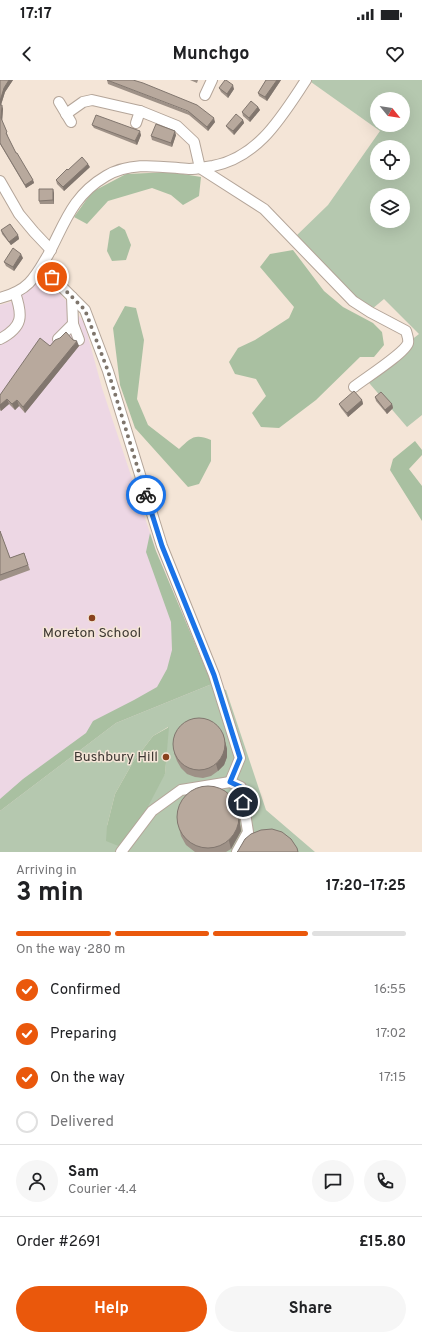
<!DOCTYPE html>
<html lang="en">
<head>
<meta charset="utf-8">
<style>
	:root { --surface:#fff; --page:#f6f6f6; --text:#202124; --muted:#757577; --line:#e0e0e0; --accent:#ea580c }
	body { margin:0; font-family:Overpass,sans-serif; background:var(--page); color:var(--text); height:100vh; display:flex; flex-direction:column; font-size:15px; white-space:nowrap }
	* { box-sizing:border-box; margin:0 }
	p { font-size:13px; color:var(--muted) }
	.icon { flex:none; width:22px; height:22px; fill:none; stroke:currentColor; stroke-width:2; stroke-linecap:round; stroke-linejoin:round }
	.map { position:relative; height:772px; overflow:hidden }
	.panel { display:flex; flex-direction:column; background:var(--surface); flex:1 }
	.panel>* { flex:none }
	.needle { width:26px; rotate:120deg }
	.fabs { position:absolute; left:370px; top:12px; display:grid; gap:8px }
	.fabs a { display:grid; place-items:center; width:40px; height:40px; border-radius:50%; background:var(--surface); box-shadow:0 4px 16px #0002; font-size:20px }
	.pin { position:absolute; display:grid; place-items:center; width:34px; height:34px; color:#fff; margin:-17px; border:2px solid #fff; border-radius:50%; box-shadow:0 1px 4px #0007 }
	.courier { position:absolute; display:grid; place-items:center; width:40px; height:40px; margin:-20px; border:3px solid #1a73e8; border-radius:50%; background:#fff; color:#222; box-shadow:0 1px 5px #0007 }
	.headline em { font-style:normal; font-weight:700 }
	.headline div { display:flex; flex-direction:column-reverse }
	.headline { display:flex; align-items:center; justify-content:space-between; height:68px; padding:0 16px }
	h1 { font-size:26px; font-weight:700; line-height:30px }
	.bar { display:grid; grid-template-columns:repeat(4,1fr); gap:6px 4px; align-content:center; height:48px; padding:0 16px }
	.bar i { height:5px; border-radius:3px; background:var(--line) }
	.bar .on { background:var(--accent) }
	.bar p { grid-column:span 4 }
	.line { display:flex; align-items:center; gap:10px; padding:0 16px; border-top:1px solid var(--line) }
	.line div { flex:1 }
	.round { display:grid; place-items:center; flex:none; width:42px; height:42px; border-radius:21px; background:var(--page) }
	ol { padding:0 16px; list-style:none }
	li { display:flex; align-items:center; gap:12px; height:44px }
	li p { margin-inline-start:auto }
	li .icon { padding:4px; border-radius:50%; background:var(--accent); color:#fff; stroke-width:4 }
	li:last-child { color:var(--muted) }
	li i { width:22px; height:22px; border:2px solid var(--line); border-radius:50% }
	.action { display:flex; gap:8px; margin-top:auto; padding:8px 16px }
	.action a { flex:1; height:46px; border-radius:24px; background:var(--accent); color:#fff; font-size:16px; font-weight:700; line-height:46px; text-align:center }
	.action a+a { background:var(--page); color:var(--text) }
	.status { display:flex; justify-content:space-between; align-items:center; height:28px; padding:0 20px; background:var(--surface); direction:ltr }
	.status svg { height:11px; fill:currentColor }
	header { display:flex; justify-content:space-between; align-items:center; height:52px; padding:0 16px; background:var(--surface); font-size:18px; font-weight:700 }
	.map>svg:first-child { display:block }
</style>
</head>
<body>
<div class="status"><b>17:17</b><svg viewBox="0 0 49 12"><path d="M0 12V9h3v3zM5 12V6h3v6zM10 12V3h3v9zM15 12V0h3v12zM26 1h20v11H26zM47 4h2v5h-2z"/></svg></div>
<header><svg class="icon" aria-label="back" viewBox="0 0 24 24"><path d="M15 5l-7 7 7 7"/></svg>Munchgo<svg class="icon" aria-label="heart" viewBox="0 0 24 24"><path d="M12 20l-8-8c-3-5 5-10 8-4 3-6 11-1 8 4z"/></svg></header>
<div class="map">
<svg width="422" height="772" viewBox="0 0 422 772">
	<rect width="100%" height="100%" fill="#f4e5d7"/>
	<path fill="#edd7e4" d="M 45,196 L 84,242 L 102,308 L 156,471 L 212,604 L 116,643 L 0,731 L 0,225 L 14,221 Z"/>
	<g fill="#b5c8af" fill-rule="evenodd">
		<path d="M 312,0 L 422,0 L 422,335 L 407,347 L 364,297 L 419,254 L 384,219 L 372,229 L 353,217 L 294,158 L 328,125 L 380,51 L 311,2 ZM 377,19 L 403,19 L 403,45 L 377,45 ZM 377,67 L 403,67 L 403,93 L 377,93 ZM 377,115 L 403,115 L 403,141 L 377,141 Z"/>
		<path d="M 212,604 L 226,610 L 266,730 L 315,772 L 0,772 L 0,731 L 116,643 ZM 168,647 L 165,694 L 107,746 L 115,714 L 133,682 L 153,656 Z"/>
	</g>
	<g fill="#a9c0a1">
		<path d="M 171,92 L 201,97 L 199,116 L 183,125 L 171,115 L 152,108 L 108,121 L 87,144 L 74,137 L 92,112 L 126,94 Z"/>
		<path d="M 119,146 L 125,150 L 131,165 L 126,180 L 112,181 L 107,171 L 110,151 Z"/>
		<path d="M 293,170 L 324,211 L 343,227 L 373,243 L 382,252 L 384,265 L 374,277 L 360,277 L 316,320 L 279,348 L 261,347 L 252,333 L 266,316 L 256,299 L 235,294 L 229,282 L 238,268 L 255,260 L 289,238 L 294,227 L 260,187 L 270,174 Z"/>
		<path d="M 125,226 L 136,228 L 144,260 L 137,319 L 148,345 L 179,369 C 191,358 194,353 211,360 L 211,381 L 199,404 L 188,407 L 135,348 L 120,305 L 113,248 Z"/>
		<path d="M 415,361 L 422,370 L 422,375 L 409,389 L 422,406 L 422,441 L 390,390 L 393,379 Z"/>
		<path d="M 150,453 L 156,471 L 212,604 L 116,643 L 0,731 L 0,719 L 23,699 L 86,653 L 93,641 L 134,620 L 157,607 L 167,589 L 172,570 L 171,542 L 146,472 Z"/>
		<path d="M 169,647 L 165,694 L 142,738 L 121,767 L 106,761 L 107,746 L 115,714 L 133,682 L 153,656 Z"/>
	</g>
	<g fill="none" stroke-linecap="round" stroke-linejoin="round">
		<defs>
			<g id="minor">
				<path d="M 205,15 L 212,0"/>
				<path d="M 59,22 L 71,42"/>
				<path d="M 66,34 L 83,22 L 92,20 L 140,31 L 177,46 L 194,62 L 200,88 L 264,129 L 353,221 L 370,232 L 406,251 C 407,255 409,259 408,263 C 405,273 364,299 354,307"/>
				<path d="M 136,43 L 140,31"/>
				<path d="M 0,101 L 19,134 L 34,152 L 51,170"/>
				<path d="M 42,187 L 85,230 L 108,291 L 162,466 L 214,595 L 240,678 L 230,702"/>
				<path d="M 72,217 L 73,244 L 79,260"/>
				<path d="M 0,218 C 11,215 21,211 29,203 C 37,195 42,185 48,175 C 65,143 72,116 106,96 C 132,81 161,87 189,89 C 197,89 205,87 213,86 C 259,77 282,36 306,0"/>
				<path d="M 0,259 C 23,247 23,236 15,213"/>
				<path d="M 58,259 L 73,244"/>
				<path d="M 121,772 L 152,731 L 181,710 L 230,702 L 241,707 L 248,752 L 237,772"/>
			</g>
		</defs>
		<use href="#minor" stroke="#b4a599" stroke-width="12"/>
		<use href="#minor" stroke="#fff" stroke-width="10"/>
	</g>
	<g fill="#9e9187">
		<path d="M 0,0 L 13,0 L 5,12 L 1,25 L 3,29 L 2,41 L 8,56 L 8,57 L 16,73 L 33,100 L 34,103 L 26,108 L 0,64 Z"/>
		<path d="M 107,0 L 215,42 L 208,51 L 189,35 L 108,4 Z"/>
		<path d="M 190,0 L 198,0 L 197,3 Z"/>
		<path d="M 266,0 L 281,0 L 267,21 L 259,16 L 258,13 Z"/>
		<path d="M 219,8 L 234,9 L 228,18 L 221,12 Z"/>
		<path d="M 258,27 L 260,30 L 250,42 L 243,36 L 242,32 Z"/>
		<path d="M 243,40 L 244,43 L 234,55 L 228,49 L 226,46 Z"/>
		<path d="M 92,45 L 141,55 L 137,65 L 94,48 Z"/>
		<path d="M 176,55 L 172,67 L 152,60 L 151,56 Z"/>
		<path d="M 90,87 L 64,111 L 57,104 L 56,100 Z"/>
		<path d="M 54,113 L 54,124 L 40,124 L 39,121 Z"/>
		<path d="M 1,150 L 18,155 L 19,159 L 11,165 L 2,154 Z"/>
		<path d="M 23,178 L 14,191 L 6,186 L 4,182 Z"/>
		<path d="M 50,266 L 79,266 L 25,333 L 19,326 L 15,330 L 9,324 L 1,331 L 0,330 L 0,315 Z"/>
		<path d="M 375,317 L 392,324 L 393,328 L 387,334 L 376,321 Z"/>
		<path d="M 362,320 L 363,324 L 348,337 L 341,328 L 339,324 Z"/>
		<path d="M 0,451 L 10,478 L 24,473 L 30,490 L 0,501 Z"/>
		<path d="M 225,661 L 227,669 L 227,677 L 224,685 L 218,691 L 211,696 L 203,698 L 195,697 L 187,694 L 181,688 L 177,681 L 174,673 Z"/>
		<path d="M 238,728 L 241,751 L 231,769 L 226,772 L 195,772 L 186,765 L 181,756 L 179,748 Z"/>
	</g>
	<g fill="#81766e">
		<path d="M 9,0 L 13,0 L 5,12 L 0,28 L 0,21 L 4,8 Z"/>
		<path d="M 277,0 L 281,0 L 267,21 L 265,17 Z"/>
		<path d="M 233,5 L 234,9 L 228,18 L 227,14 Z"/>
		<path d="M 2,25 L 3,29 L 2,42 L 1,38 Z"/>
		<path d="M 258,27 L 260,30 L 250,42 L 249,38 Z"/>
		<path d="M 214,38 L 215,42 L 208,51 L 207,47 Z"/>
		<path d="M 243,40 L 244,43 L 234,55 L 233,51 Z"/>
		<path d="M 140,51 L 141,55 L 137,65 L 135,61 Z"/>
		<path d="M 175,51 L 176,55 L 172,67 L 171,63 Z"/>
		<path d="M 88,84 L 90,87 L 64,111 L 63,107 Z"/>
		<path d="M 33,100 L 34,103 L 26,108 L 25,105 Z"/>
		<path d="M 53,109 L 54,113 L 54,124 L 53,120 Z"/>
		<path d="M 18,155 L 19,159 L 11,165 L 9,162 Z"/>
		<path d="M 21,174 L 23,178 L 14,191 L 13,187 Z"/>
		<path d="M 77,261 L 79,266 L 25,333 L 23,327 Z"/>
		<path d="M 7,319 L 9,324 L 1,331 L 0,327 L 0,325 Z"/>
		<path d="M 17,320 L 19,326 L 15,330 L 12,324 Z"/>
		<path d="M 362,320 L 363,324 L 348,337 L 347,333 Z"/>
		<path d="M 392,324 L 393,328 L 387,334 L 385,330 Z"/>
		<path d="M 223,654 L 227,669 L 227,677 L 224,685 L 218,691 L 216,684 Z"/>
		<path d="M 235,721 L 238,728 L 241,751 L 231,769 L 229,761 Z"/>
	</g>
	<g fill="#b8a99d" stroke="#81766e">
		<path d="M 0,0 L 9,0 L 4,8 L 0,21 Z"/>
		<path d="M 107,0 L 133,0 L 143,3 L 197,25 L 214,38 L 207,47 L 188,31 Z"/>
		<path d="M 225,0 L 226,0 L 233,5 L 227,14 L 219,8 Z"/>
		<path d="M 266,0 L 277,0 L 265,17 L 258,13 Z"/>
		<path d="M 251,21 L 258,27 L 249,38 L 242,32 Z"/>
		<path d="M 0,25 L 2,25 L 1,38 L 7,52 L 6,53 L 16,73 L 17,73 L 33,100 L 25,105 L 0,63 Z"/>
		<path d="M 236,34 L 243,40 L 233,51 L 226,46 Z"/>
		<path d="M 96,35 L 140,51 L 135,61 L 92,45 Z"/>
		<path d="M 156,44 L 175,51 L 171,63 L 151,56 Z"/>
		<path d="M 82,77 L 88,84 L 63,107 L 56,100 L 67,89 L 68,90 Z"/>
		<path d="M 39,109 L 53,109 L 53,120 L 39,121 Z"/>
		<path d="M 10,144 L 18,155 L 9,162 L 1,150 Z"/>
		<path d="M 13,168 L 21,174 L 13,187 L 4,182 Z"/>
		<path d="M 66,252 L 73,260 L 77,261 L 23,327 L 17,320 L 12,324 L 7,319 L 0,325 L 0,315 L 40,258 L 50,266 L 55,260 L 60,258 Z"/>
		<path d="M 354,311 L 362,320 L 347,333 L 339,324 Z"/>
		<path d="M 381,312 L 392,324 L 385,330 L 375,317 Z"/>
		<path d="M 0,451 L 10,478 L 24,473 L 28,485 L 0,495 Z"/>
		<circle cx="199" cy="664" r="26"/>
		<circle cx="208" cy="737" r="31"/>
		<path d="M 272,749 L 282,752 L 291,759 L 297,768 L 298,772 L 237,772 L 238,771 L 245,759 L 251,754 L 261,750 Z"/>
	</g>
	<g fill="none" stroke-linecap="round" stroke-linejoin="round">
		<path stroke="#7e756c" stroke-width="4" stroke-dasharray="0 7.2" d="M 52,197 L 85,230 L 108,291 L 146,415"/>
		<path stroke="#1a73e8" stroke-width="5" d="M 146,415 L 162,466 L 214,595 L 240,678 L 230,702 L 241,707 L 243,722"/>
	</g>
	<g fill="#89421d" stroke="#f4e5d7" stroke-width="1.5">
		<circle cx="92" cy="538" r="4"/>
		<circle cx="166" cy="677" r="4"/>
	</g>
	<g text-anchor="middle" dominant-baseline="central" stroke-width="3" stroke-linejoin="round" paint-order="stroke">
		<g font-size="14" fill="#3e3833" stroke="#f4e5d7">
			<text x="92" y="553">Moreton School</text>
			<text x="158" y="677" text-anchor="end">Bushbury Hill</text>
		</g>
	</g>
</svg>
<div class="fabs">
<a><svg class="needle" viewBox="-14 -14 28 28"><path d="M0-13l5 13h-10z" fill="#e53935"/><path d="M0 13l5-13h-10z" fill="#757577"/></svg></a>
<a><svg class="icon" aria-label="locate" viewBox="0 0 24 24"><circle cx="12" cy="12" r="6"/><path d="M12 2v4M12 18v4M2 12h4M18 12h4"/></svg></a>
<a><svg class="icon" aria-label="layers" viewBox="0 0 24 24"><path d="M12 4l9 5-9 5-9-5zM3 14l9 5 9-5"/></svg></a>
</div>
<div class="pin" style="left:52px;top:197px;background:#ea580c"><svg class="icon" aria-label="bag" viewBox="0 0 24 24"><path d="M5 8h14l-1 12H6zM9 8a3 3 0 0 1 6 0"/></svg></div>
<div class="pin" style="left:243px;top:722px;background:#1f2937"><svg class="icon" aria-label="home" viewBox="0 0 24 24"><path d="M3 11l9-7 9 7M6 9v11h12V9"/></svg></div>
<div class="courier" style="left:146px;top:415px"><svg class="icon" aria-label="bike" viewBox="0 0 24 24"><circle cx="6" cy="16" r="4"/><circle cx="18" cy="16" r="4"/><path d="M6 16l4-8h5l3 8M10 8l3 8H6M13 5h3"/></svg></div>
</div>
<section class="panel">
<div class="headline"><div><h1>3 min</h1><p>Arriving in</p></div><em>17:20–17:25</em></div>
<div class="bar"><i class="on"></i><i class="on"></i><i class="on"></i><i></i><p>On the way · 280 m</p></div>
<ol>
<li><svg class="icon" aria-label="check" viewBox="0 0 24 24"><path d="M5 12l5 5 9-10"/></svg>Confirmed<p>16:55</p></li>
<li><svg class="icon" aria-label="check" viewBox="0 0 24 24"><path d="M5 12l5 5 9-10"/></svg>Preparing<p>17:02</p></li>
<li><svg class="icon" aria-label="check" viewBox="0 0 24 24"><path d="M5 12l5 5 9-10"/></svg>On the way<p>17:15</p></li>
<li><i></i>Delivered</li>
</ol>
<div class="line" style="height:72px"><a class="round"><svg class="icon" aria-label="person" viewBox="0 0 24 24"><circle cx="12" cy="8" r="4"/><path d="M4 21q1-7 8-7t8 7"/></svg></a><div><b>Sam</b><p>Courier · 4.4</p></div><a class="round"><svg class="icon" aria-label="chat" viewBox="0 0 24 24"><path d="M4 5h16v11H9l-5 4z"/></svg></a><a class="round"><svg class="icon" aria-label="phone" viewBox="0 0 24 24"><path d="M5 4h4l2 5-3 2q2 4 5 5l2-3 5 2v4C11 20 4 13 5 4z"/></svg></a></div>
<div class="line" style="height:52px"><div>Order #2691</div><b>£15.80</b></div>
<div class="action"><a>Help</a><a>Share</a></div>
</section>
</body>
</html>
